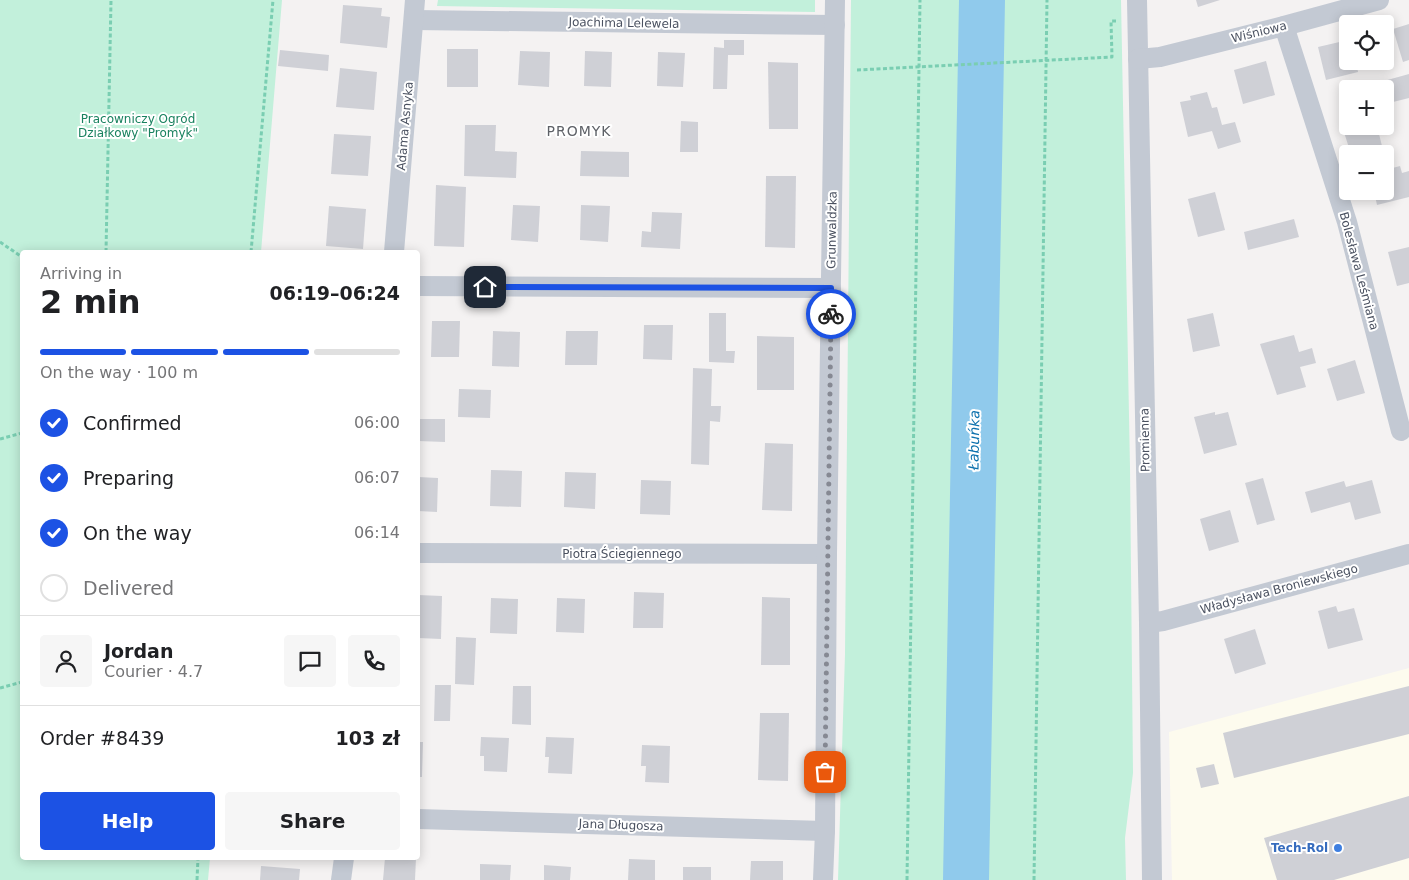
<!DOCTYPE html>
<html lang="en">
<head>
<meta charset="utf-8">
<style>
	:root { --surface:#fff; --page:#f6f6f6; --text:#202124; --muted:#757577; --line:#e0e0e0; --accent:#1c52e4 }
	body { margin:0; font-family:"DejaVu Sans",sans-serif; background:var(--page); color:var(--text); height:100vh; display:flex; flex-direction:column; font-size:19px; white-space:nowrap }
	* { box-sizing:border-box; margin:0 }
	p { font-size:16px; color:var(--muted) }
	.icon { flex:none; width:28px; height:28px; fill:none; stroke:currentColor; stroke-width:2; stroke-linecap:round; stroke-linejoin:round }
	.map { position:relative; flex:1; overflow:hidden }
	.side { position:absolute; left:20px; top:250px; width:400px; height:610px; display:flex; flex-direction:column; background:var(--surface); border-radius:5px; box-shadow:0 2px 12px #0003 }
	.side>* { flex:none }
	.fabs { position:absolute; left:1339px; top:15px; display:grid; gap:10px }
	.fabs a { display:grid; place-items:center; width:55px; height:55px; border-radius:5px; background:var(--surface); box-shadow:0 2px 12px #0003; font-size:25px }
	.pin { position:absolute; display:grid; place-items:center; width:42px; height:42px; color:#fff; margin:-21px; border-radius:10px; box-shadow:0 2px 8px #0006 }
	.courier { position:absolute; display:grid; place-items:center; width:50px; height:50px; margin:-25px; border:4px solid #1c52e4; border-radius:50%; background:#fff; color:#222; box-shadow:0 1px 6px #0007 }
	.headline em { font-style:normal; font-weight:700 }
	.headline div { display:flex; flex-direction:column-reverse }
	.headline { display:flex; align-items:center; justify-content:space-between; height:85px; padding:0 20px }
	h1 { font-size:32px; font-weight:700; line-height:38px }
	.bar { display:grid; grid-template-columns:repeat(4,1fr); gap:8px 5px; align-content:center; height:60px; padding:0 20px }
	.bar i { height:6px; border-radius:4px; background:var(--line) }
	.bar .current { background:var(--accent) }
	.bar p { grid-column:span 4 }
	.line { display:flex; align-items:center; gap:12px; padding:0 20px; border-top:1px solid var(--line) }
	.line div { flex:1 }
	.round { display:grid; place-items:center; flex:none; width:52px; height:52px; border-radius:5px; background:var(--page) }
	ol { padding:0 20px; list-style:none }
	li { display:flex; align-items:center; gap:15px; height:55px }
	li p { margin-inline-start:auto }
	li .icon { padding:5px; border-radius:50%; background:var(--accent); color:#fff; stroke-width:4 }
	li:last-child { color:var(--muted) }
	li i { width:28px; height:28px; border:2px solid var(--line); border-radius:50% }
	.cta { display:flex; gap:10px; margin-top:auto; padding:10px 20px }
	.cta a { flex:1; height:58px; border-radius:5px; background:var(--accent); color:#fff; font-size:20px; font-weight:700; line-height:58px; text-align:center }
	.cta a+a { background:var(--page); color:var(--text) }
	.map>svg:first-child { display:block }
</style>
</head>
<body>
<div class="map">
<svg width="1409" height="880" viewBox="0 0 1409 880">
	<rect width="100%" height="100%" fill="#f4f2f2"/>
	<path fill="#fdfbee" d="M 1409,668 L 1409,880 L 1172,880 L 1169,732 Z"/>
	<g fill="#c2f0db">
		<path d="M 0,0 L 282,0 L 261,252 L 22,252 L 22,858 L 210,858 L 208,880 L 0,880 Z"/>
		<path d="M 438,0 L 815,0 L 815,12 L 437,6 Z"/>
		<path d="M 851,0 L 1121,0 L 1130,467 L 1133,773 L 1125,838 L 1126,880 L 838,880 L 845,654 Z"/>
	</g>
	<g fill="none" stroke-linecap="round" stroke-linejoin="round">
		<path stroke="#90caec" stroke-width="46" d="M 966,880 L 982,0"/>
	</g>
	<g fill="#cfd0d6">
		<path d="M 1196,0 L 1220,0 L 1198,7 Z"/>
		<path d="M 343,5 L 382,8 L 381,16 L 390,17 L 387,48 L 340,43 Z"/>
		<path d="M 1409,24 L 1409,60 L 1403,62 L 1393,29 Z"/>
		<path d="M 724,40 L 744,40 L 744,55 L 728,55 L 727,89 L 713,89 L 714,47 L 724,48 Z"/>
		<path d="M 1348,40 L 1348,61 L 1356,61 L 1358,72 L 1326,80 L 1318,47 Z"/>
		<rect x="447" y="49" width="31" height="38"/>
		<path d="M 280,50 L 329,55 L 328,71 L 278,66 Z"/>
		<path d="M 520,51 L 550,52 L 549,87 L 518,85 Z"/>
		<path d="M 585,51 L 612,52 L 611,87 L 584,86 Z"/>
		<path d="M 658,52 L 685,53 L 683,87 L 657,86 Z"/>
		<path d="M 1266,61 L 1275,95 L 1243,104 L 1234,70 Z"/>
		<path d="M 768,62 L 798,63 L 798,129 L 769,129 Z"/>
		<path d="M 340,68 L 377,72 L 374,110 L 336,107 Z"/>
		<path d="M 1409,74 L 1409,98 L 1385,104 L 1385,89 L 1355,89 Z"/>
		<path d="M 1207,92 L 1212,108 L 1217,107 L 1222,125 L 1235,122 L 1241,142 L 1218,149 L 1212,131 L 1188,137 L 1180,102 L 1191,100 L 1190,96 Z"/>
		<path d="M 1387,107 L 1393,126 L 1378,130 L 1382,146 L 1351,154 L 1341,123 L 1348,121 L 1348,126 L 1385,126 L 1385,108 Z"/>
		<path d="M 681,121 L 698,122 L 698,152 L 680,152 Z"/>
		<path d="M 465,125 L 496,125 L 495,151 L 517,152 L 516,178 L 464,176 Z"/>
		<path d="M 334,134 L 371,136 L 368,176 L 331,174 Z"/>
		<path d="M 581,151 L 629,152 L 629,177 L 580,176 Z"/>
		<path d="M 1400,166 L 1402,173 L 1409,171 L 1409,197 L 1377,205 L 1374,191 L 1385,191 L 1385,170 Z"/>
		<path d="M 766,176 L 796,176 L 795,248 L 765,247 Z"/>
		<path d="M 436,185 L 466,187 L 464,247 L 434,246 Z"/>
		<path d="M 1215,192 L 1225,230 L 1198,237 L 1188,199 Z"/>
		<path d="M 513,205 L 540,206 L 538,242 L 511,240 Z"/>
		<path d="M 581,205 L 610,206 L 608,242 L 580,240 Z"/>
		<path d="M 329,206 L 366,209 L 363,249 L 326,246 Z"/>
		<path d="M 652,212 L 682,213 L 680,249 L 641,247 L 642,231 L 651,232 Z"/>
		<path d="M 1294,219 L 1299,237 L 1248,250 L 1244,232 Z"/>
		<path d="M 1409,247 L 1409,283 L 1397,286 L 1388,252 Z"/>
		<path d="M 709,313 L 726,313 L 726,351 L 735,351 L 734,363 L 709,362 Z"/>
		<path d="M 1213,313 L 1220,346 L 1193,352 L 1187,319 Z"/>
		<path d="M 432,321 L 460,321 L 459,357 L 431,357 Z"/>
		<path d="M 644,325 L 673,325 L 672,360 L 643,359 Z"/>
		<path d="M 493,331 L 520,332 L 519,367 L 492,366 Z"/>
		<path d="M 566,331 L 598,331 L 597,365 L 565,365 Z"/>
		<path d="M 1294,335 L 1299,352 L 1312,348 L 1316,363 L 1300,367 L 1306,387 L 1277,395 L 1260,344 Z"/>
		<path d="M 757,336 L 794,337 L 794,390 L 757,390 Z"/>
		<path d="M 1355,360 L 1365,393 L 1337,401 L 1327,369 Z"/>
		<path d="M 693,368 L 712,369 L 711,406 L 721,406 L 720,422 L 710,421 L 709,465 L 691,464 Z"/>
		<path d="M 459,389 L 491,390 L 490,418 L 458,417 Z"/>
		<path d="M 1215,412 L 1215,415 L 1228,412 L 1237,445 L 1204,454 L 1194,417 Z"/>
		<path d="M 418,419 L 445,419 L 445,442 L 418,441 Z"/>
		<path d="M 765,443 L 793,444 L 792,511 L 762,510 Z"/>
		<path d="M 491,470 L 522,471 L 521,507 L 490,506 Z"/>
		<path d="M 565,472 L 596,473 L 595,509 L 564,507 Z"/>
		<path d="M 418,477 L 438,478 L 437,512 L 418,511 Z"/>
		<path d="M 1263,478 L 1275,520 L 1257,525 L 1245,483 Z"/>
		<path d="M 641,480 L 671,481 L 670,515 L 640,514 Z"/>
		<path d="M 1372,480 L 1381,513 L 1355,520 L 1350,502 L 1311,513 L 1305,492 L 1344,481 L 1346,487 Z"/>
		<path d="M 1230,510 L 1239,542 L 1209,551 L 1200,519 Z"/>
		<path d="M 634,592 L 664,593 L 663,628 L 633,628 Z"/>
		<path d="M 418,595 L 442,596 L 441,639 L 418,638 Z"/>
		<path d="M 762,597 L 790,598 L 790,665 L 761,665 Z"/>
		<path d="M 491,598 L 518,599 L 517,634 L 490,633 Z"/>
		<path d="M 557,598 L 585,599 L 584,633 L 556,632 Z"/>
		<path d="M 1336,606 L 1338,612 L 1354,608 L 1363,640 L 1328,649 L 1318,611 Z"/>
		<path d="M 1255,629 L 1266,664 L 1235,674 L 1224,639 Z"/>
		<path d="M 456,637 L 476,638 L 474,685 L 455,684 Z"/>
		<path d="M 435,685 L 451,685 L 450,721 L 434,721 Z"/>
		<path d="M 513,686 L 531,686 L 531,725 L 512,724 Z"/>
		<path d="M 1409,686 L 1409,734 L 1234,778 L 1223,733 Z"/>
		<path d="M 760,713 L 789,713 L 788,781 L 758,780 Z"/>
		<path d="M 481,737 L 509,738 L 507,772 L 484,771 L 484,756 L 480,756 Z"/>
		<path d="M 546,737 L 574,738 L 572,774 L 548,773 L 549,757 L 545,757 Z"/>
		<path d="M 418,742 L 423,742 L 422,777 L 418,777 Z"/>
		<path d="M 642,745 L 670,746 L 669,783 L 645,782 L 646,766 L 641,766 Z"/>
		<path d="M 1214,764 L 1219,784 L 1201,788 L 1196,768 Z"/>
		<path d="M 1409,796 L 1409,858 L 1334,880 L 1277,880 L 1264,838 Z"/>
		<path d="M 385,858 L 416,858 L 415,880 L 383,880 Z"/>
		<path d="M 629,859 L 655,860 L 655,880 L 628,880 Z"/>
		<path d="M 751,861 L 783,861 L 783,880 L 750,880 Z"/>
		<path d="M 480,864 L 511,865 L 510,880 L 480,880 Z"/>
		<path d="M 544,865 L 571,867 L 570,880 L 544,880 Z"/>
		<path d="M 261,866 L 300,869 L 299,880 L 260,880 Z"/>
		<rect x="683" y="867" width="28" height="13"/>
	</g>
	<g fill="none" stroke-linecap="round" stroke-linejoin="round">
		<g stroke="#7aceb2" stroke-width="3" stroke-dasharray="4 2.5" stroke-linecap="butt">
			<path d="M 857,70 L 1112,57 L 1111,21 L 1116,21"/>
			<path d="M 0,242 L 22,257"/>
			<path d="M 106,252 L 111,0"/>
			<path d="M 251,252 L 273,0"/>
			<path d="M 0,439 L 22,433"/>
			<path d="M 0,688 L 22,682"/>
			<path d="M 197,880 L 198,858"/>
			<path d="M 907,880 L 920,0"/>
			<path d="M 1034,880 L 1047,0"/>
		</g>
		<g stroke="#c3c9d3" stroke-width="20">
			<path d="M 1137,0 L 1149,623 L 1152,880"/>
			<path d="M 414,20 L 835,25"/>
			<path d="M 1284,26 L 1347,222 L 1401,431"/>
			<path d="M 1138,59 L 1160,57 L 1284,26 L 1379,0"/>
			<path d="M 394,252 L 415,0"/>
			<path d="M 418,286 L 831,288"/>
			<path d="M 418,553 L 827,554"/>
			<path d="M 1149,623 L 1163,621 L 1409,554"/>
			<path d="M 418,819 L 825,831"/>
			<path d="M 341,880 L 344,858"/>
			<path d="M 823,880 L 825,831 L 827,554 L 835,0"/>
		</g>
	</g>
	<g fill="none" stroke-linecap="round" stroke-linejoin="round">
		<path stroke="#868993" stroke-width="5" stroke-dasharray="0 9" d="M 825,772 L 831,314"/>
		<path stroke="#1c52e4" stroke-width="6" d="M 485,287 L 831,288 L 831,314"/>
	</g>
	<circle fill="#3f7fe0" stroke="#fff" stroke-width="2" cx="1338" cy="848" r="5"/>
	<g text-anchor="middle" dominant-baseline="central" stroke-width="4" stroke-linejoin="round" paint-order="stroke">
		<g font-size="12" fill="#4a5160" stroke="#fff">
			<text transform="translate(624 23) rotate(1)">Joachima Lelewela</text>
			<text transform="translate(1259 32) rotate(-14)">Wiśniowa</text>
			<text transform="translate(405 126) rotate(-85)">Adama Asnyka</text>
			<text transform="translate(832 230) rotate(-89)">Grunwaldzka</text>
			<text transform="translate(1359 271) rotate(75)">Bolesława Leśmiana</text>
			<text transform="translate(1145 440) rotate(-91)">Promienna</text>
			<text x="622" y="554">Piotra Ściegiennego</text>
			<text transform="translate(1279 589) rotate(-15)">Władysława Broniewskiego</text>
			<text transform="translate(621 825) rotate(2)">Jana Długosza</text>
		</g>
		<g font-size="12" fill="#19825f" stroke="#fff">
			<text x="138" y="119">Pracowniczy Ogród<tspan x="138" dy="14">Działkowy "Promyk"</tspan></text>
		</g>
		<g font-size="12" font-weight="bold" fill="#366cbe" stroke="#fff" text-anchor="end">
			<text x="1328" y="848">Tech-Rol</text>
		</g>
		<g font-size="14" letter-spacing="1" fill="#5e6167" stroke="#fff">
			<text x="579" y="131">PROMYK</text>
		</g>
		<g font-size="14" font-style="italic" fill="#0e72ae" stroke="#fff">
			<text transform="translate(974 440) rotate(-89)">Łabuńka</text>
		</g>
	</g>
</svg>
<div class="fabs">
<a><svg class="icon" aria-label="locate" viewBox="0 0 24 24"><circle cx="12" cy="12" r="6"/><path d="M12 2v4M12 18v4M2 12h4M18 12h4"/></svg></a>
<a>+</a>
<a>−</a>
</div>
<div class="pin" style="left:825px;top:772px;background:#ea580c"><svg class="icon" aria-label="bag" viewBox="0 0 24 24"><path d="M5 8h14l-1 12H6zM9 8a3 3 0 0 1 6 0"/></svg></div>
<div class="pin" style="left:485px;top:287px;background:#1f2937"><svg class="icon" aria-label="home" viewBox="0 0 24 24"><path d="M3 11l9-7 9 7M6 9v11h12V9"/></svg></div>
<div class="courier" style="left:831px;top:314px"><svg class="icon" aria-label="bike" viewBox="0 0 24 24"><circle cx="6" cy="16" r="4"/><circle cx="18" cy="16" r="4"/><path d="M6 16l4-8h5l3 8M10 8l3 8H6M13 5h3"/></svg></div>
<section class="side">
<div class="headline"><div><h1>2 min</h1><p>Arriving in</p></div><em>06:19–06:24</em></div>
<div class="bar"><i class="current"></i><i class="current"></i><i class="current"></i><i></i><p>On the way · 100 m</p></div>
<ol>
<li><svg class="icon" aria-label="check" viewBox="0 0 24 24"><path d="M5 12l5 5 9-10"/></svg>Confirmed<p>06:00</p></li>
<li><svg class="icon" aria-label="check" viewBox="0 0 24 24"><path d="M5 12l5 5 9-10"/></svg>Preparing<p>06:07</p></li>
<li><svg class="icon" aria-label="check" viewBox="0 0 24 24"><path d="M5 12l5 5 9-10"/></svg>On the way<p>06:14</p></li>
<li><i></i>Delivered</li>
</ol>
<div class="line" style="height:90px"><a class="round"><svg class="icon" aria-label="person" viewBox="0 0 24 24"><circle cx="12" cy="8" r="4"/><path d="M4 21q1-7 8-7t8 7"/></svg></a><div><b>Jordan</b><p>Courier · 4.7</p></div><a class="round"><svg class="icon" aria-label="chat" viewBox="0 0 24 24"><path d="M4 5h16v11H9l-5 4z"/></svg></a><a class="round"><svg class="icon" aria-label="phone" viewBox="0 0 24 24"><path d="M5 4h4l2 5-3 2q2 4 5 5l2-3 5 2v4C11 20 4 13 5 4z"/></svg></a></div>
<div class="line" style="height:65px"><div>Order #8439</div><b>103 zł</b></div>
<div class="cta"><a>Help</a><a>Share</a></div>
</section>
</div>
</body>
</html>
